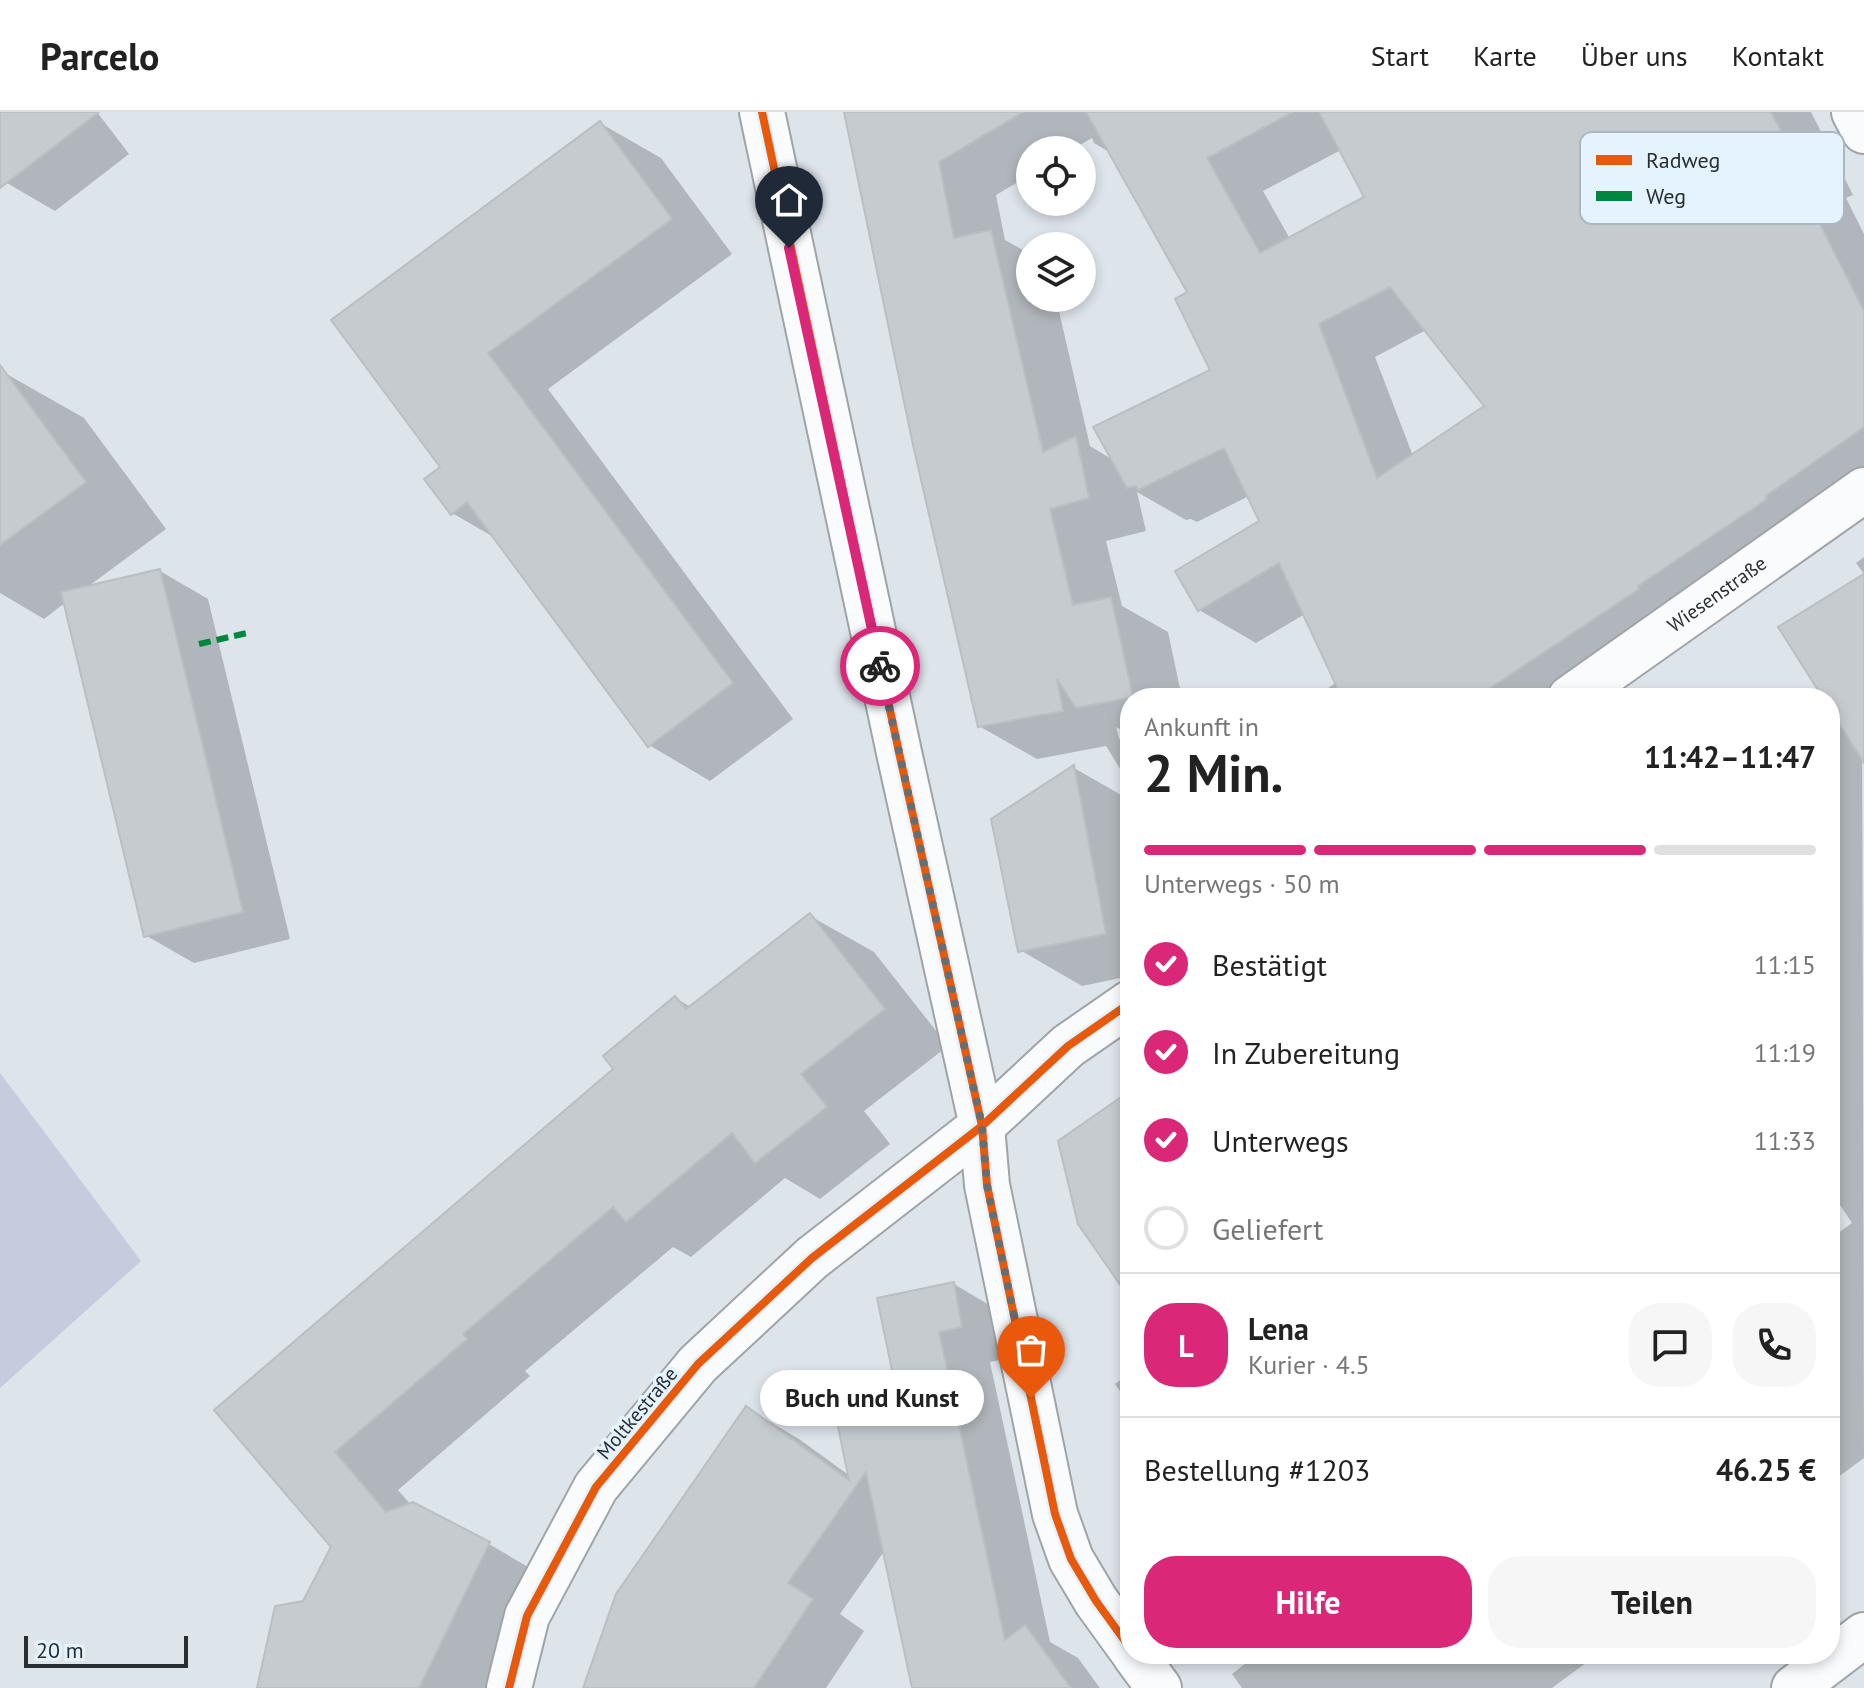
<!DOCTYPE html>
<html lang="de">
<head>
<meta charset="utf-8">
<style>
	:root { --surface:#fff; --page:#f6f6f6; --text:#222; --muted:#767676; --line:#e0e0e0; --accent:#db2777 }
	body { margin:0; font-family:"PT Sans",sans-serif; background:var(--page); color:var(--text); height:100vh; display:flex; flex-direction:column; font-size:30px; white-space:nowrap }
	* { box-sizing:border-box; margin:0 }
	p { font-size:26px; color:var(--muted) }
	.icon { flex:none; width:44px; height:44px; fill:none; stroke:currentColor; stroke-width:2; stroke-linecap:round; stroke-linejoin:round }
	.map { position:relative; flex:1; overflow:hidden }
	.drawer { position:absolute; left:1120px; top:576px; width:720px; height:976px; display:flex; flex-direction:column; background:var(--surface); border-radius:32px; box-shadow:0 4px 12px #0003 }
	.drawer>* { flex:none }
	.buttons { position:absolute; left:1016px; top:24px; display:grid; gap:16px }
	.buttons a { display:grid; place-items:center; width:80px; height:80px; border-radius:50%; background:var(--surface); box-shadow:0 4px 12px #0003; font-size:40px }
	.scale { position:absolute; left:24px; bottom:20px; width:164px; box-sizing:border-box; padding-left:8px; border:4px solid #282e32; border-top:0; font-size:22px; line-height:28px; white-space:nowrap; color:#282e32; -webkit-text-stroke:6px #e4f3fd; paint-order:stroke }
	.pin { position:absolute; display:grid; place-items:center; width:68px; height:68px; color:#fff; margin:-82px -34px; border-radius:50% 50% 50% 0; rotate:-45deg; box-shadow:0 0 8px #0007 }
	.pin .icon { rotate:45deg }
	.courier { position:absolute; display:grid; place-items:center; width:80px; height:80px; margin:-40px; border:6px solid #db2777; border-radius:50%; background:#fff; color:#222; box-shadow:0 2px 10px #0007 }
	.bubble { position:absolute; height:56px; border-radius:28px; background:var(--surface); box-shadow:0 4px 12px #0003; font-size:26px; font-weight:700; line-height:56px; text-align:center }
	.summary em { font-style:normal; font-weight:700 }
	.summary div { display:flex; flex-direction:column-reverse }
	.summary { display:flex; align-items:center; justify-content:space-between; height:136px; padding:0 24px }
	h1 { font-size:52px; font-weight:700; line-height:60px }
	.bar { display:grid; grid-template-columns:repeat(4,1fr); gap:12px 8px; align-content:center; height:96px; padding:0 24px }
	.bar i { height:10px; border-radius:6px; background:var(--line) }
	.bar .selected { background:var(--accent) }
	.bar p { grid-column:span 4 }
	.line { display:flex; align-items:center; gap:20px; padding:0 24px; border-top:2px solid var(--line) }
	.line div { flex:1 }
	.round { display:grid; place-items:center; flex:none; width:84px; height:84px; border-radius:32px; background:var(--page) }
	ol { padding:0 24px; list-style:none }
	li { display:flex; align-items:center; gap:24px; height:88px }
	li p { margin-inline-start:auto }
	li .icon { padding:8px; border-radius:50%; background:var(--accent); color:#fff; stroke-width:4 }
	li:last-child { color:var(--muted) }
	li i { width:44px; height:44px; border:4px solid var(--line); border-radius:50% }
	.cta { display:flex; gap:16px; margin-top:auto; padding:16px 24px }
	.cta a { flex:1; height:92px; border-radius:32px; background:var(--accent); color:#fff; font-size:32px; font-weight:700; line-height:92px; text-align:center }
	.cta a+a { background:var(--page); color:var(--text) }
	header { display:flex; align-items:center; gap:48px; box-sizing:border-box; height:112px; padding:0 40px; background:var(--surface); border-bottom:2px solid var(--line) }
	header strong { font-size:38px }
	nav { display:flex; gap:44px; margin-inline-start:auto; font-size:28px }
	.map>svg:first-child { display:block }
</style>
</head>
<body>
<header>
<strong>Parcelo</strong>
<nav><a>Start</a><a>Karte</a><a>Über uns</a><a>Kontakt</a></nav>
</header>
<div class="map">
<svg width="1864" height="1576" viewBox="0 0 1864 1576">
	<rect width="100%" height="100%" fill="#dde4ea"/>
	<path fill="#c6cbde" d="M 0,961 L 141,1149 L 0,1276 Z"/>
	<g fill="#0003" fill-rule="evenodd">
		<path d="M 0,0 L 97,0 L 129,42 L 55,99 L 7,71 L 0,62 Z"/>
		<path d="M 846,0 L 1811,0 L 1853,83 L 1846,86 L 1864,122 L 1864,388 L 1582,586 L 1314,586 L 1337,570 L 1305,502 L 1256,531 L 1199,498 L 1261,410 L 1249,384 L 1197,410 L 1191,407 L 1186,408 L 1137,380 L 1146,419 L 1106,429 L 1122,494 L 1168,520 L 1182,586 L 1130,586 L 1130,673 L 1106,634 L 1037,647 L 979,614 ZM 1092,26 L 1094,31 L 1111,41 L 1190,181 L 1212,259 L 1113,348 L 1090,334 L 1056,186 L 1030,186 L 1030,142 L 1005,128 L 996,83 L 1030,63 L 1030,38 L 1071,38 ZM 1341,38 L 1367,85 L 1290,127 L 1263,79 ZM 1426,218 L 1486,295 L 1413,344 L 1375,245 ZM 1116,615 L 1127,621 L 1119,627 Z"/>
		<path d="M 600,11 L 661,46 L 732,142 L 548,277 L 793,607 L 710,669 L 649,633 L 497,427 L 452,401 L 443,356 L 334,208 Z"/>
		<path d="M 3,260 L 84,306 L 166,417 L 86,476 L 160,459 L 208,487 L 290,827 L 194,851 L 145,823 L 66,490 L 44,507 L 0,481 L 0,262 Z"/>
		<path d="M 1864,445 L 1864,462 L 1856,451 Z"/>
		<path d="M 1862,593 L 1864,1346 L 1830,1371 L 1830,1127 L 1852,1111 L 1830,1078 L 1830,615 Z"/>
		<path d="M 1074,656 L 1130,688 L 1130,864 L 1082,874 L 1020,838 Z"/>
		<path d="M 810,804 L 874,840 L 948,934 L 864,999 L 890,1032 L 820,1087 L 785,1066 L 691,1145 L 673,1135 L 525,1259 L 530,1264 L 398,1378 L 411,1393 L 489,1432 L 552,1469 L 500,1576 L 259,1576 L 333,1434 L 216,1299 L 616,957 L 675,886 L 691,895 Z"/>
		<path d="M 954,1172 L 1006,1203 L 1014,1245 L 990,1250 L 1050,1530 L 1078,1546 L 1100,1576 L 914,1576 L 885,1438 L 840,1502 L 864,1519 L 826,1576 L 585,1576 L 747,1296 L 799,1327 L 850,1364 L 896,1264 Z"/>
		<path d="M 1130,1261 L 1130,1294 L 1115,1272 Z"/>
		<path d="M 1257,1542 L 1598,1542 L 1552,1576 L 1242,1576 L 1232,1562 Z"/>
	</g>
	<g fill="#c6cbd0" stroke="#babfc4" stroke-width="2" fill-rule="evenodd">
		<path d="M 0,0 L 99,0 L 0,76 Z"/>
		<path d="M 844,0 L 1023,0 L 939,50 L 954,126 L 991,118 L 1043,340 L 1076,324 L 1089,386 L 1050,397 L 1073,493 L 1111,485 L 1133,585 L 1076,596 L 1057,567 L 1063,599 L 978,615 L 913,333 Z"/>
		<path d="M 1086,0 L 1293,0 L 1207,46 L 1260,141 L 1364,85 L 1319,0 L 1771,0 L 1797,50 L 1790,53 L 1864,199 L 1864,315 L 1766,384 L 1767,387 L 1638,474 L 1639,477 L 1475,586 L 1342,586 L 1279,451 L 1198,499 L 1175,459 L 1259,409 L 1224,336 L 1138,378 L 1136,374 L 1127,376 L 1093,315 L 1210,258 L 1175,187 L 1187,180 ZM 1390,175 L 1484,294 L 1377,366 L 1319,212 Z"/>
		<path d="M 600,9 L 672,107 L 488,241 L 733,571 L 648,635 L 467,390 L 451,403 L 424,367 L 440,355 L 331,208 Z"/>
		<path d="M 0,253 L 86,370 L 0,433 Z"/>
		<path d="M 160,457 L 243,800 L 144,825 L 61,480 Z"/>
		<path d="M 1864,462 L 1864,651 L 1830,597 L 1830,586 L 1823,586 L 1778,515 Z"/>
		<path d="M 1074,653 L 1106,822 L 1018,840 L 991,707 Z"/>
		<path d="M 810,801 L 885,897 L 801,962 L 827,995 L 755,1051 L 732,1021 L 626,1110 L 613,1095 L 463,1222 L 467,1227 L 335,1340 L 386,1400 L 413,1390 L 490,1430 L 419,1576 L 257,1576 L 275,1494 L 303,1489 L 331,1435 L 214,1298 L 613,957 L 603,944 L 675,884 L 686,897 Z"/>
		<path d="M 1130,979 L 1130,1187 L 1078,1112 L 1058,1029 Z"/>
		<path d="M 954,1170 L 962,1215 L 939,1220 L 1005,1528 L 1025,1513 L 1071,1576 L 912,1576 L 866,1360 L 788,1471 L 813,1487 L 754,1576 L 583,1576 L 616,1482 L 746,1294 L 849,1368 L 830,1276 L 893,1263 L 877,1186 Z"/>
	</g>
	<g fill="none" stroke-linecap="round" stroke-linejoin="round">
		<defs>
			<g id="street">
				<path d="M 762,0 L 900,645 L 982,1014 L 987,1073 L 1055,1402 L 1071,1447 L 1096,1489 L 1130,1536"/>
				<path d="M 1854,0 L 1864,19"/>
				<path id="s1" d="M 1570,586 L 1864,378"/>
				<path d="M 1134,1542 L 1159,1576"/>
				<path d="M 509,1576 L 527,1504 L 596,1375 L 698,1252 L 812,1146 L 982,1014 L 1068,934 L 1130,891"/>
			</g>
			<path id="secondary" d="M 1794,1576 L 1864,1523"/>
		</defs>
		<use href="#street" stroke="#9fa4a9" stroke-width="48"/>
		<use href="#secondary" stroke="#9fa4a9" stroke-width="48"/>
		<use href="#street" stroke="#fafbfc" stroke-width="44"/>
		<use href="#secondary" stroke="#fafbfc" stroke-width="44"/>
		<path stroke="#00873e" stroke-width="6" stroke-dasharray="12 6" stroke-linecap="butt" d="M 199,532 L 247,521"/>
		<defs>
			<g id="cycleway">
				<path d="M 762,0 L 900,645 L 982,1014 L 987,1073 L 1055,1402 L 1071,1447 L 1096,1489 L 1130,1536"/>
				<path d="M 509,1576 L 527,1504 L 596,1375 L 698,1252 L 812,1146 L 982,1014 L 1068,934 L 1130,891"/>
			</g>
		</defs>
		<use href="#cycleway" stroke="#e4f3fd" stroke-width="13"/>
		<use href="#cycleway" stroke="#e8590c" stroke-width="8"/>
	</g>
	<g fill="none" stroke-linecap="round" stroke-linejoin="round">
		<path stroke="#676e72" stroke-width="8" stroke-dasharray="0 14.4" d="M 880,554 L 982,1014 L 987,1073 L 1031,1286"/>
		<path stroke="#db2777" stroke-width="10" d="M 789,136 L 880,554"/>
	</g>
	<g text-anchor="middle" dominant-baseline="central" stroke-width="7" stroke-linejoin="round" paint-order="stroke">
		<g font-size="20" fill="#282e32" stroke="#e4f3fd">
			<text stroke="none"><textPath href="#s1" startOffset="180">Wiesenstraße</textPath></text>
			<text transform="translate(637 1301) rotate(-50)">Moltkestraße</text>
		</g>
	</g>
	<rect x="1580" y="20" width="264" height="92" rx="12" fill="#e4f3fd" stroke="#acb8c0" stroke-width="2"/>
	<rect x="1596" y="43" width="36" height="10" fill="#e8590c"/>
	<rect x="1596" y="79" width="36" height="10" fill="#00873e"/>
	<g font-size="22" fill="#282e32">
		<text x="1646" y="56">Radweg</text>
		<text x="1646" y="92">Weg</text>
	</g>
</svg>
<div class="buttons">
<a><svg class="icon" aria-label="locate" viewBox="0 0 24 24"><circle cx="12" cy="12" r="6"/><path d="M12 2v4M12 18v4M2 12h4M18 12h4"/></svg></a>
<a><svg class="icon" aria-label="layers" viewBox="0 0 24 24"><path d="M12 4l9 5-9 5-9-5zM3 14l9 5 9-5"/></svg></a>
</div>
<div class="scale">20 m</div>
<div class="pin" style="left:1031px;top:1286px;background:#ea580c"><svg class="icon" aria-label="bag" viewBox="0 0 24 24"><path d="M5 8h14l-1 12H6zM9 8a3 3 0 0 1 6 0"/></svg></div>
<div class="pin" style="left:789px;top:136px;background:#1f2937"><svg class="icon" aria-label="home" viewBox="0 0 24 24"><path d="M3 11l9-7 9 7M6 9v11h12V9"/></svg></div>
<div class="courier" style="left:880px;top:554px"><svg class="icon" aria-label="bike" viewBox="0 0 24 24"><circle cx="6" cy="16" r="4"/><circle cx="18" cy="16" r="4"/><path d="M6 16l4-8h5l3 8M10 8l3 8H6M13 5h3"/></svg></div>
<div class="bubble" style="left:760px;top:1258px;width:224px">Buch und Kunst</div>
<section class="drawer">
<div class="summary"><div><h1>2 Min.</h1><p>Ankunft in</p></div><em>11:42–11:47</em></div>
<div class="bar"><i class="selected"></i><i class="selected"></i><i class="selected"></i><i></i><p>Unterwegs · 50 m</p></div>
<ol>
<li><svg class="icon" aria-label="check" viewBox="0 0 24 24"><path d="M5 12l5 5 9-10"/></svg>Bestätigt<p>11:15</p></li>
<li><svg class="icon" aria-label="check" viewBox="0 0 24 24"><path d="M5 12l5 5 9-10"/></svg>In Zubereitung<p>11:19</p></li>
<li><svg class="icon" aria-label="check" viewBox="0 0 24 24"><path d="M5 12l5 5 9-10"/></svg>Unterwegs<p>11:33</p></li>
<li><i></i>Geliefert</li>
</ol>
<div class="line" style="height:144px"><b class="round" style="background:var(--accent);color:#fff">L</b><div><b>Lena</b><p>Kurier · 4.5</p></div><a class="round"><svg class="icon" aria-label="chat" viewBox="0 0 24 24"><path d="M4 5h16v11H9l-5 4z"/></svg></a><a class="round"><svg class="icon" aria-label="phone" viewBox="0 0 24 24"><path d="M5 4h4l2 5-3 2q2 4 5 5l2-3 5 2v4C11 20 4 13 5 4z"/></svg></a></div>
<div class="line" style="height:104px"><div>Bestellung #1203</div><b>46.25 €</b></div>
<div class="cta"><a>Hilfe</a><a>Teilen</a></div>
</section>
</div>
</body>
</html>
